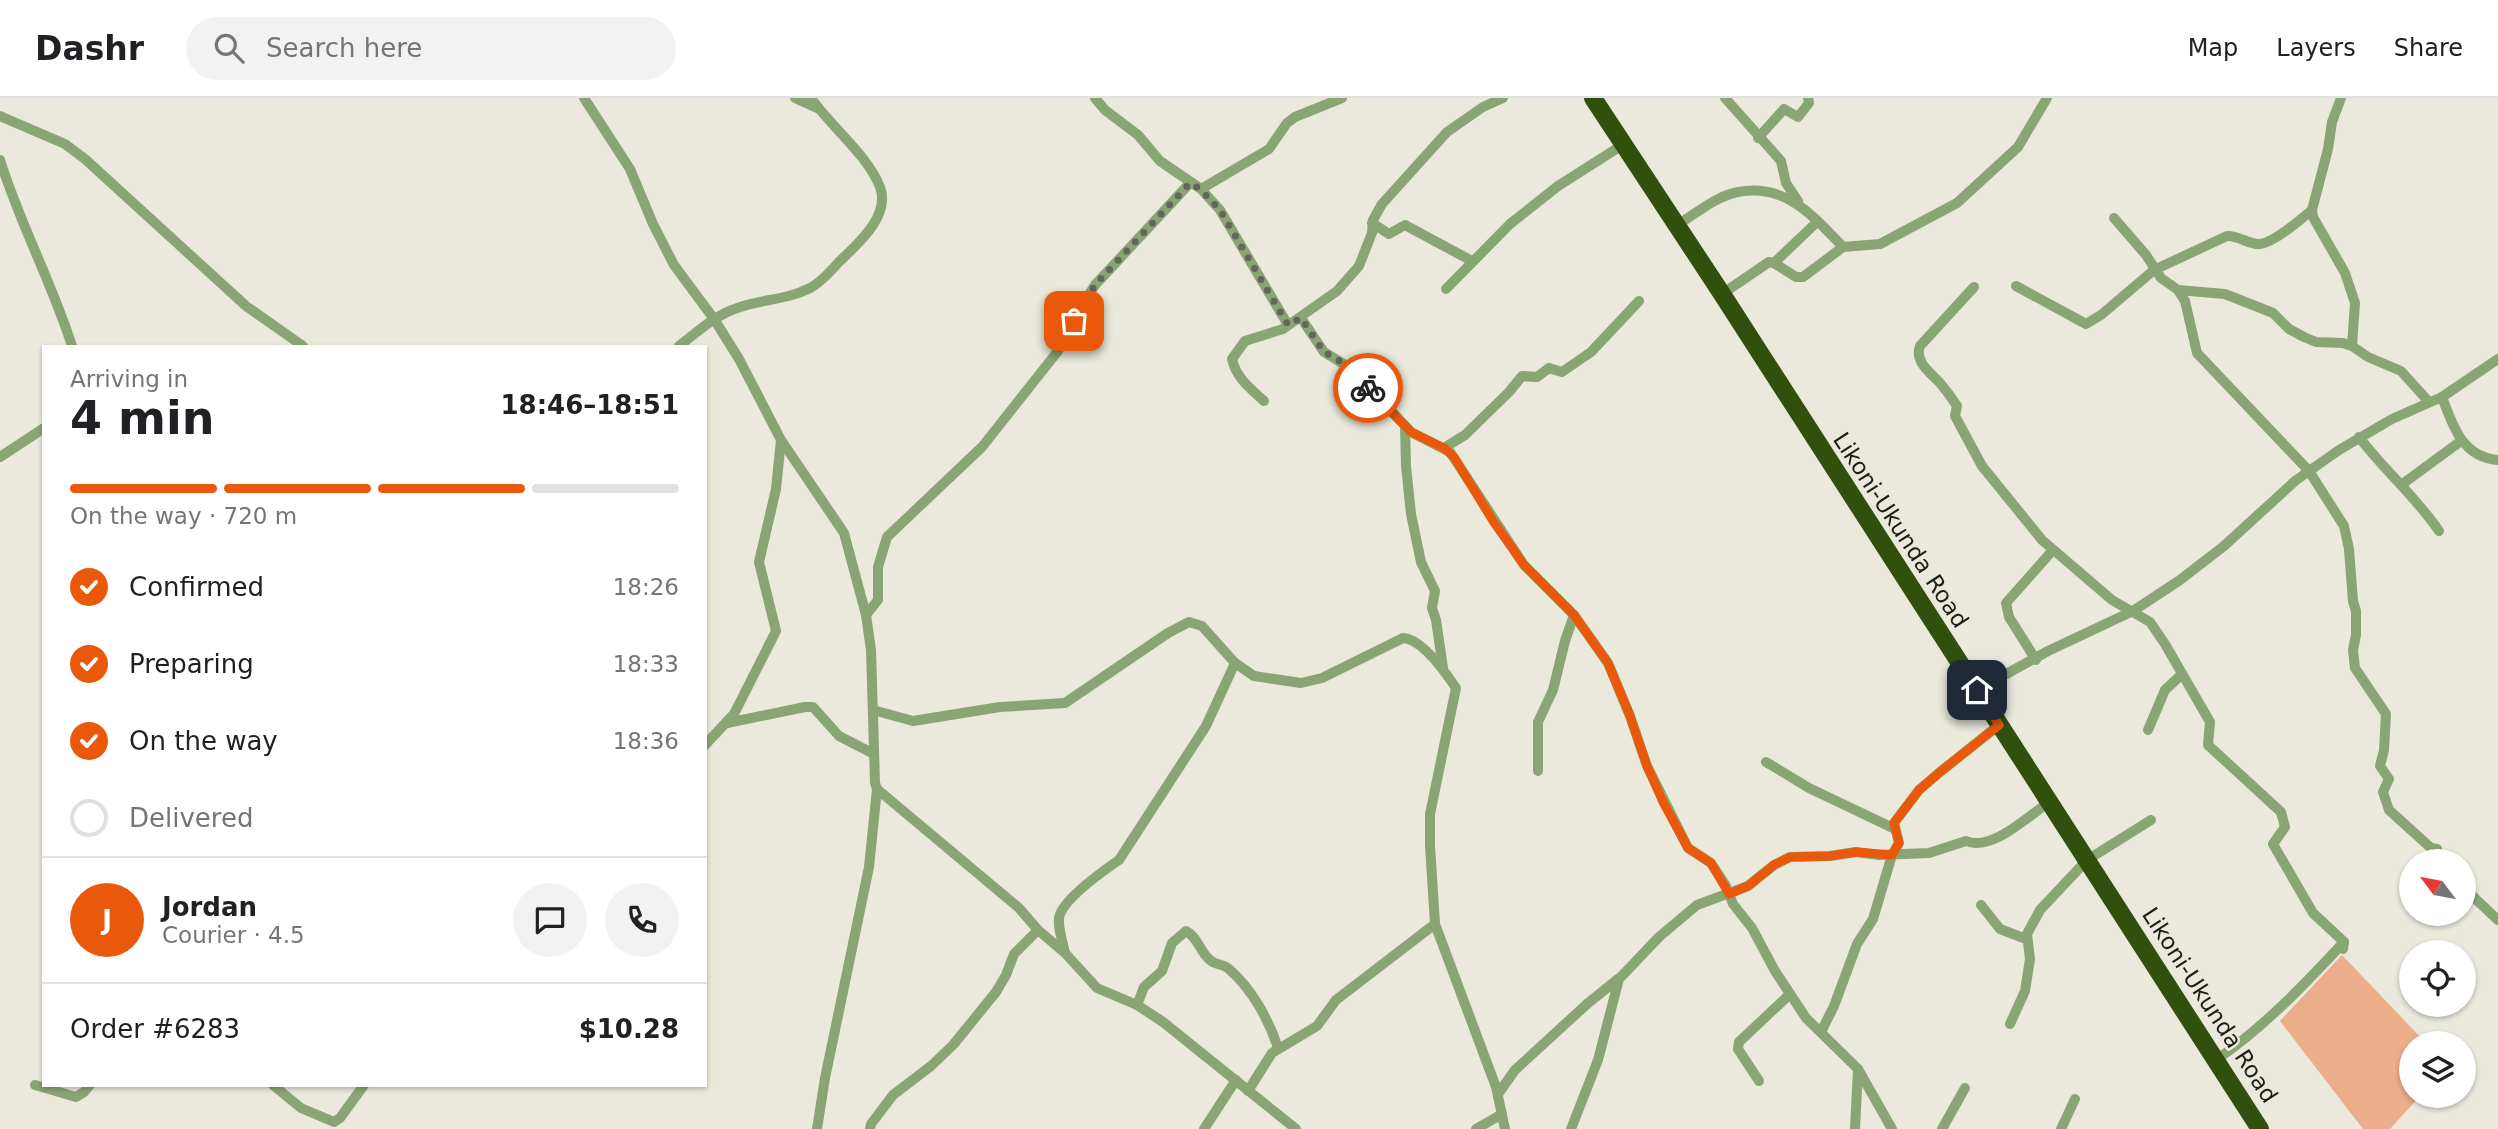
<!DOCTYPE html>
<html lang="en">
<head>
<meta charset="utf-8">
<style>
	:root { --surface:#fff; --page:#f2f2f2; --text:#202124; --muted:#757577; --line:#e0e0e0; --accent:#ea580c }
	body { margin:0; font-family:"DejaVu Sans",sans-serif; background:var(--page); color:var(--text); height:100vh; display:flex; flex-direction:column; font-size:26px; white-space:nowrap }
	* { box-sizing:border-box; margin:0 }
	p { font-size:23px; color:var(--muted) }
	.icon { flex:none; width:38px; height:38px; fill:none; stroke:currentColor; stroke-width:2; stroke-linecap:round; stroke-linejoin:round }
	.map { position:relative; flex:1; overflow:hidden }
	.side { position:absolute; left:42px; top:247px; width:665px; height:742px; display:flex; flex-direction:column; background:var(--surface); border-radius:0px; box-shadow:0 2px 5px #0004 }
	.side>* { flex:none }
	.needle { width:46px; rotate:302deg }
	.fabs { position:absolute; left:2399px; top:751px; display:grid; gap:14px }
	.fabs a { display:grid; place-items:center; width:77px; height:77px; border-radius:50%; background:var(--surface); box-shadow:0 2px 5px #0004; font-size:35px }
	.pin { position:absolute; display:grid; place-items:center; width:60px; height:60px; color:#fff; margin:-30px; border-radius:14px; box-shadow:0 4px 10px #0006 }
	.courier { position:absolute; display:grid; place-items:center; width:70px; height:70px; margin:-35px; border:5px solid #ea580c; border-radius:50%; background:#fff; color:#222; box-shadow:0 2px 9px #0007 }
	.overview em { font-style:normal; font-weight:800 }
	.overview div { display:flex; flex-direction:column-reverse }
	.overview { display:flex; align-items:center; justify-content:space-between; height:119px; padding:0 28px }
	h1 { font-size:46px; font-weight:800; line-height:52px }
	.bar { display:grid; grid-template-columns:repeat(4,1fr); gap:10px 7px; align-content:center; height:84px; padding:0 28px }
	.bar i { height:9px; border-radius:5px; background:var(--line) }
	.bar .active { background:var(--accent) }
	.bar p { grid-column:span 4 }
	.line { display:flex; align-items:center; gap:18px; padding:0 28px; border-top:2px solid var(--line) }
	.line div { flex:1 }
	.round { display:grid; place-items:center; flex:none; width:74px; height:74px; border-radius:37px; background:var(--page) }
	ol { padding:0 28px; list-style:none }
	li { display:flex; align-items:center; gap:21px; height:77px }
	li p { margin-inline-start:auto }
	li .icon { padding:7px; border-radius:50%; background:var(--accent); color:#fff; stroke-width:4 }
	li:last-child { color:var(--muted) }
	li i { width:38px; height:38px; border:4px solid var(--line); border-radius:50% }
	header { display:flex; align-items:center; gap:42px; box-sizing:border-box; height:98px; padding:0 35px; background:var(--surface); border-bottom:2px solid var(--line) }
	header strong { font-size:33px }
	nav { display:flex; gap:38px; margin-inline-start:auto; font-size:24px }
	.search { width:490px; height:63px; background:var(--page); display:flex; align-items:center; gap:18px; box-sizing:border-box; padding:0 24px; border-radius:38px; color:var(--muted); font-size:26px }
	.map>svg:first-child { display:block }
</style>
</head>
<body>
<header>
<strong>Dashr</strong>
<div class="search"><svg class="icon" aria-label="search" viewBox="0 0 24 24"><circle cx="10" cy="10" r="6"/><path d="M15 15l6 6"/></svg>Search here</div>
<nav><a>Map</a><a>Layers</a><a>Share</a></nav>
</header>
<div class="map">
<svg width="2498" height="1031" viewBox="0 0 2498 1031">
	<rect width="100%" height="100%" fill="#eae9dc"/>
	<path fill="#ecad8a" d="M 2342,857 L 2426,945 L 2412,945 L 2412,998 L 2420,998 L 2390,1031 L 2363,1031 L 2280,923 Z"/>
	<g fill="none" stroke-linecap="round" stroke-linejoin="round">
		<g stroke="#8aa575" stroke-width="10">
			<path d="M 584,0 L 630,71 L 653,126 L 674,167 L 714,221 L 739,261 L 781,342 L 844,435 L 866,517 L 871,552 L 875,685 L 877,691 L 869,769 L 825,980 L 817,1031"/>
			<path d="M 795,0 L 817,10"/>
			<path d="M 1095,0 L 1105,12 L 1138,37 L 1160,63 L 1201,91 L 1220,112 L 1288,227"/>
			<path d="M 1725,0 L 1781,63 L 1786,85 L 1798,103"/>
			<path d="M 2341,0 L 2332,24 L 2328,51 L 2312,112 L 2313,119 L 2345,175 L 2355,205 L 2352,248"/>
			<path d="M 0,18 L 65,46 L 85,61 L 246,208 L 303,248"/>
			<path d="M 1758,40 L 1784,11 L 1798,19 L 1809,5 L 1808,0"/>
			<path d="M 0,62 C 20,126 52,185 72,248"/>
			<path d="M 1201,91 L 1269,51 L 1287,25 L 1295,19 L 1342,0"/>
			<path d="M 2114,120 L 2146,157 L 2161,180 L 2178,192 L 2225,196 L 2273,215 L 2289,231 L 2304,239 L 2316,244 L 2343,245 L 2352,248 L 2368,259 L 2401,273 L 2429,304"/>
			<path d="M 1372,125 L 1389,136 L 1405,127 L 1472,163"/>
			<path d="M 1676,128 C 1695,116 1716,98 1738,94 C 1786,85 1813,118 1843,149"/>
			<path d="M 1774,165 L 1796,179 L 1803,179 L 1843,149 L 1880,146 L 1957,105 L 2018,49 L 2047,0"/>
			<path d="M 2016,188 L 2086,226 L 2101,217 L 2154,172 L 2227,138 C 2238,137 2249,147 2260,146 C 2275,144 2300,122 2312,112"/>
			<path d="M 1974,189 L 1920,248 C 1914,264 1931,275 1940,285 C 1946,292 1952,300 1957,308 L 1955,318 L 1982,368 L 2042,442 L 2112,502 L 2150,524 L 2165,546 L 2210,624 L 2208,647 L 2281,714 L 2285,729 L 2273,746 L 2313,815 L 2344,844 L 2343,851"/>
			<path d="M 1446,191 L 1510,126 L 1558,88 L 1624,46"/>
			<path d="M 2178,192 L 2185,203 L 2197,255 L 2309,373 L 2344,428 L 2349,451 L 2353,503 L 2356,513 L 2356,537 L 2353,552 L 2355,570 L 2386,616 L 2384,652 L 2380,668 L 2389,681 L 2383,694 L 2389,712 L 2431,750 L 2437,751 L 2440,763"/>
			<path d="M 1722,196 L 1769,164 L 1774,165 L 1817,124"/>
			<path d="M 1301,220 L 1324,254 L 1352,271 L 1411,334 L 1450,354 L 1524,467 L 1574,517 L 1608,565 L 1630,618 L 1647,668 L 1688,750 L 1711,765 L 1726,788 L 1733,806 L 1752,830 L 1775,873 L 1806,920 L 1858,971 L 1892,1031"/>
			<path d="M 679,248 C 696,235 712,220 732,212 C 757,201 785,203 810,190 C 820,185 830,174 838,165 C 856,147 891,119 880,89 C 867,56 831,29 811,0"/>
			<path d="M 2442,299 C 2453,328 2462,359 2498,362"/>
			<path d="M 1264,303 C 1251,291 1236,280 1232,261 L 1245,243 L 1283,231 L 1337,193 L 1359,168 L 1372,135 L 1373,122 L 1382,106 L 1447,34 L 1483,9 L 1503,0"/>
			<path d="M 1405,328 L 1406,368 L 1411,416 L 1421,464 L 1435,493 L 1432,510 L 1436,522 L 1443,570"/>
			<path d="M 2359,339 C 2384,372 2416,399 2439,433"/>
			<path d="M 1444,350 L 1465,337 L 1509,294 L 1522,278 L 1537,279 L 1549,270 L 1562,274 L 1591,254 L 1639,203"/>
			<path d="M 0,359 L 44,330"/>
			<path d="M 2401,387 L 2461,343"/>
			<path d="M 866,517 L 878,502 L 878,469 L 887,439 L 982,349 L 1058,253 L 1081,209 L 1095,187 L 1190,85"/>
			<path d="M 2036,562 L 2009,519 L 2006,505 L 2053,452"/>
			<path d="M 1977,592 L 2048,553 L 2133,513 L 2180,482 L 2224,448 L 2295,383 L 2339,352 L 2392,321 L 2442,299 L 2498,261"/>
			<path d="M 873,612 L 913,623 L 1000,609 L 1065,605 L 1168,535 L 1189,524 L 1202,528 L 1235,565 L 1254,578 L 1301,585 L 1322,580 L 1403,540 C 1422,541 1446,575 1456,590 L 1430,716 L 1430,748 L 1435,826 L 1496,989 L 1505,1031"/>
			<path d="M 727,625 L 805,609 L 813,609 L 839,638 L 874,656"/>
			<path d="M 2148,632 L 2165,592 L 2181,577"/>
			<path d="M 705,647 L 734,616 L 776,533 L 759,464 L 776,391 L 781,342"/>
			<path d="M 1766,664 L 1809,690 L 1895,731"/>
			<path d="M 1538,673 L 1538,624 L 1553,592 L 1565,543 L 1574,517"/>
			<path d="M 877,691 L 1019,810 L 1038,832 L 1065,855 L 1097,890 L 1137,907 L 1163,924 L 1296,1031"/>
			<path d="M 2464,790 L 2498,822"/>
			<path d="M 1981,807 L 2000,831 L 2026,841"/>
			<path d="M 1065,855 C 1063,844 1056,826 1060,816 C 1067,799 1103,773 1119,762 L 1206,628 L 1235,565"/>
			<path d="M 1137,907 L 1144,889 L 1162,873 L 1172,845 L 1186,833 C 1198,839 1200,854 1210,862 C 1215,867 1224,866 1229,871 C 1252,891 1269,922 1278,950"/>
			<path d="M 2010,926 L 2025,893 L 2030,861 L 2027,836 L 2040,812 L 2087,762 L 2151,722"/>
			<path d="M 1821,934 L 1834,908 L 1857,846 L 1873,821 L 1892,757 L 1899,745 L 1894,725 L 1919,692 L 1940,674 L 1999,627"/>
			<path d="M 2216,962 C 2264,929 2305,886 2344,844"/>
			<path d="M 1759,983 L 1738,951 L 1739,944 L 1790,896"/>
			<path d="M 35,987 L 76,999 L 84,994 L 90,987"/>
			<path d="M 273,987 L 301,1010 L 334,1024 L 340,1020 L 364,987"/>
			<path d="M 1248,993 L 1272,955 L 1317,928 L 1336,902 L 1435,826"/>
			<path d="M 1498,996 L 1515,972 L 1587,906 L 1618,881"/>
			<path d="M 870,1031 L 871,1026 L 893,997 L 931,968 L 953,947 L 996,894 L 1006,877 L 1014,856 L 1038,832"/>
			<path d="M 1204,1031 L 1236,982"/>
			<path d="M 1476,1031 L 1502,1016"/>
			<path d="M 1571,1031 L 1598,962 L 1619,881 L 1659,839 L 1697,807 L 1748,788 L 1774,767 L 1790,759 L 1830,758 L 1856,754 L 1879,757 L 1929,755 L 1966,743 C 1991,754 2029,718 2049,704"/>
			<path d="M 1855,1031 L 1858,971"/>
			<path d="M 1942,1031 L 1965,990"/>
			<path d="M 2061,1031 L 2075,1001"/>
		</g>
		<path stroke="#31500d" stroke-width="18" d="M 1593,0 L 1722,196 L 2260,1031"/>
	</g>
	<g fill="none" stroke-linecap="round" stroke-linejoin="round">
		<path stroke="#65645d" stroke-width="7" stroke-dasharray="0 12.6" d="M 1074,223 L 1095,187 L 1190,85 L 1200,91 L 1220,112 L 1288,227 L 1301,220 L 1324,254 L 1347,267 L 1368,290"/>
		<path stroke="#ea580c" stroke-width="9" d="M 1368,290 L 1411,334 L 1444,350 L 1454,359 L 1493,423 L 1524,467 L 1574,517 L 1608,565 L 1630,618 L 1647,668 L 1663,704 L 1688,750 L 1711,765 L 1729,796 L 1748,788 L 1774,767 L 1790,759 L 1830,758 L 1856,754 L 1892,757 L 1899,745 L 1894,725 L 1919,692 L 1940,674 L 1999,627 L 1977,592"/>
	</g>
	<g text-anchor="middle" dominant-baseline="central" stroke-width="5" stroke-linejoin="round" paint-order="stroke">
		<g font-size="23" fill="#1d1d18" stroke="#eae9dc">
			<text transform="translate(1901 432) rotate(57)">Likoni-Ukunda Road</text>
			<text transform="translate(2210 907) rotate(57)">Likoni-Ukunda Road</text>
		</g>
	</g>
</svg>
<div class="fabs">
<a><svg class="needle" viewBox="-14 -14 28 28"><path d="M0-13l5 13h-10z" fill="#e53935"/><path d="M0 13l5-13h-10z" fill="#757577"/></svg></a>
<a><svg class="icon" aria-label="locate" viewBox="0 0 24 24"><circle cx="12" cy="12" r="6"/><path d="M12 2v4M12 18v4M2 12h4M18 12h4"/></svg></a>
<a><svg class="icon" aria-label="layers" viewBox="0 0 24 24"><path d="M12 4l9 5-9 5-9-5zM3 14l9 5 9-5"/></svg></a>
</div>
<div class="pin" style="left:1074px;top:223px;background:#ea580c"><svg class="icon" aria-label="bag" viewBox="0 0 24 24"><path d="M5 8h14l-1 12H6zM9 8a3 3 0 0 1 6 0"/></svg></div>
<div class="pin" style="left:1977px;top:592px;background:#1f2937"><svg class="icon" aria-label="home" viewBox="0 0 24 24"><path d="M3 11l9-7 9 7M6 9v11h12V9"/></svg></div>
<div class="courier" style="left:1368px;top:290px"><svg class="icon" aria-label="bike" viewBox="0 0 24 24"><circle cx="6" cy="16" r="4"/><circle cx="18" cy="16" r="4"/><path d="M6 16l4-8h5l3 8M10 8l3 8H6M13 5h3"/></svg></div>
<section class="side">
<div class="overview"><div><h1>4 min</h1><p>Arriving in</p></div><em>18:46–18:51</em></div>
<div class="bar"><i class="active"></i><i class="active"></i><i class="active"></i><i></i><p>On the way · 720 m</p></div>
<ol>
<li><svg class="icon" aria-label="check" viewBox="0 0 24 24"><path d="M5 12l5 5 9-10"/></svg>Confirmed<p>18:26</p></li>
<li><svg class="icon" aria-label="check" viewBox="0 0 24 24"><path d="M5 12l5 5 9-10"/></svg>Preparing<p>18:33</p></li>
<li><svg class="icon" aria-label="check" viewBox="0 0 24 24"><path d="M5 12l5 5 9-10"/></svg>On the way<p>18:36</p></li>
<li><i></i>Delivered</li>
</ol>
<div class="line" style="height:126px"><b class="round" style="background:var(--accent);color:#fff">J</b><div><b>Jordan</b><p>Courier · 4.5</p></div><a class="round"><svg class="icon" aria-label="chat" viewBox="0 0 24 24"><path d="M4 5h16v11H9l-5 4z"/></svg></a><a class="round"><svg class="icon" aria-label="phone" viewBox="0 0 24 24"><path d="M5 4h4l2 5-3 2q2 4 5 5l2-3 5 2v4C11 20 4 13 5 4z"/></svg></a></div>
<div class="line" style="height:91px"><div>Order #6283</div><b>$10.28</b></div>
</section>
</div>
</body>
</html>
